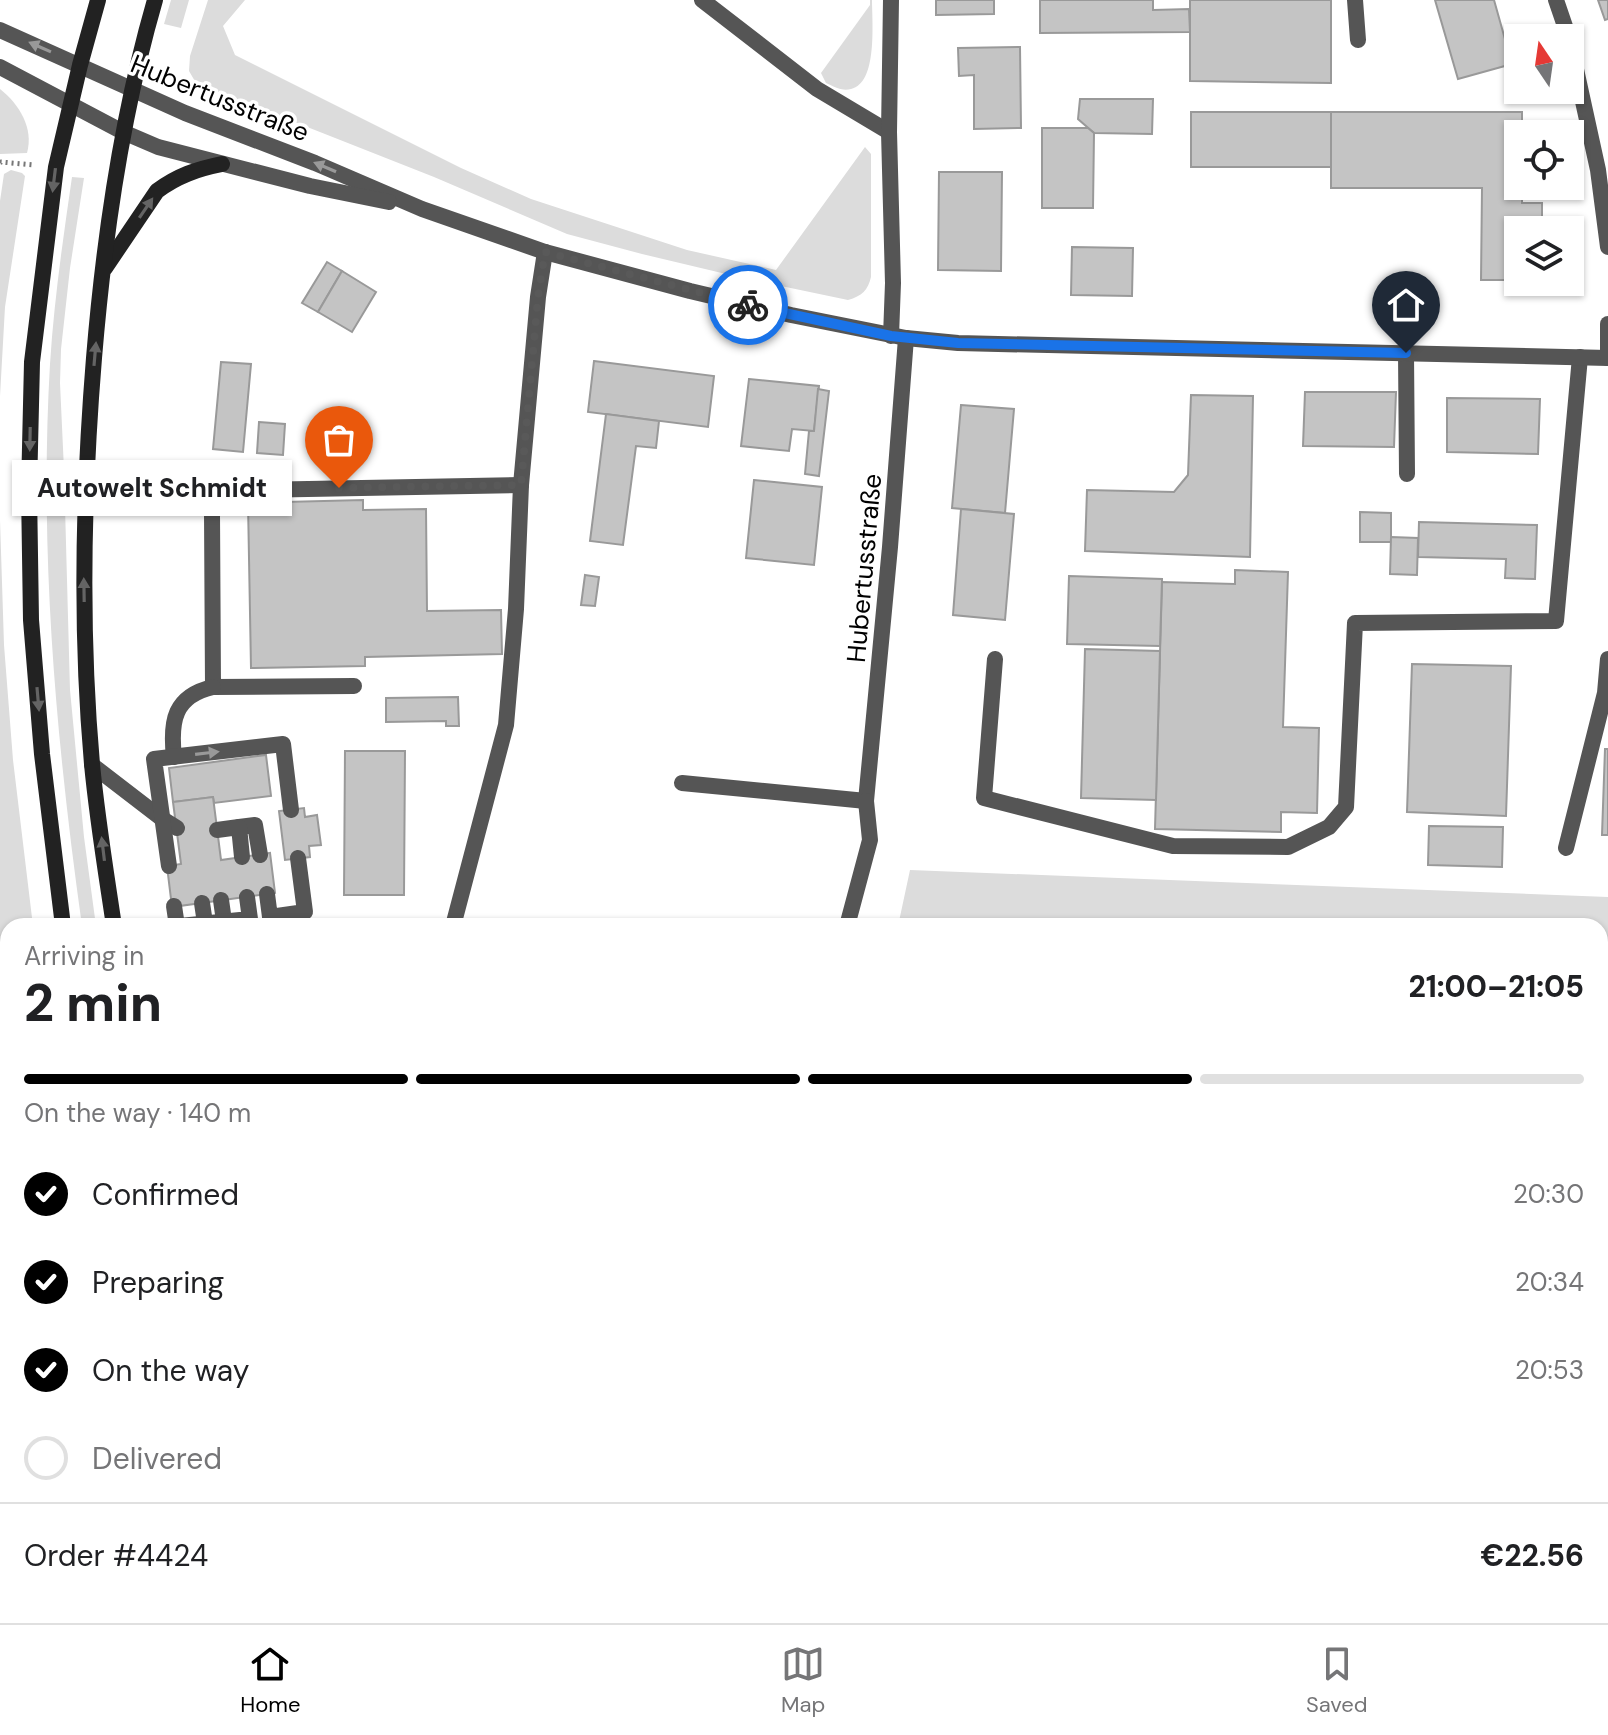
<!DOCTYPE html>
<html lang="en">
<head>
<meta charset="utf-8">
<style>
	:root { --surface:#fff; --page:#f6f6f6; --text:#202124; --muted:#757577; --line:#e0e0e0; --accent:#000 }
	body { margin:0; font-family:"DM Sans",sans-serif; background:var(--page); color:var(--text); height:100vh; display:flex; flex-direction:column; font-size:30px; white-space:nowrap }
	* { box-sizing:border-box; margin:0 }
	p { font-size:26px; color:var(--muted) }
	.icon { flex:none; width:44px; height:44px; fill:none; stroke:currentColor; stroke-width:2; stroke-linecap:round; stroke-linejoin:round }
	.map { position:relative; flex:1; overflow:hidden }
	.panel { position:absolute; left:0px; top:918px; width:1608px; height:706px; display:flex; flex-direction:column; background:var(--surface); border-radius:24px 24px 0 0; box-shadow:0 2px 6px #0004 }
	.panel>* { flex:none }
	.needle { width:52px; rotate:347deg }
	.fabs { position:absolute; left:1504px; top:24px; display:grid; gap:16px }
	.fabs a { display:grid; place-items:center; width:80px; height:80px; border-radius:0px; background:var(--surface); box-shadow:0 2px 6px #0004; font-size:40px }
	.pin { position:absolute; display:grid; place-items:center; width:68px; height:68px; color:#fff; margin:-82px -34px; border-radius:50% 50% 50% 0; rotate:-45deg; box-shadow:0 0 8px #0007 }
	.pin .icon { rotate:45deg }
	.courier { position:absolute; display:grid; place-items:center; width:80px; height:80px; margin:-40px; border:6px solid #1a73e8; border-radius:50%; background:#fff; color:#222; box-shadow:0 2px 10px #0007 }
	.bubble { position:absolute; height:56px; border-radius:0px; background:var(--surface); box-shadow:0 2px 6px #0004; font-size:26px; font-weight:800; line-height:56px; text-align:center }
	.summary em { font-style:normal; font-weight:800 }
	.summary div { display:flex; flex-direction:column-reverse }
	.summary { display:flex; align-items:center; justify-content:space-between; height:136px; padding:0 24px }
	h1 { font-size:52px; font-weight:800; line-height:60px }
	.bar { display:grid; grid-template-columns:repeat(4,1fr); gap:12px 8px; align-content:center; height:96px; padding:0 24px }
	.bar i { height:10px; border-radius:6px; background:var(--line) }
	.bar .active { background:var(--accent) }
	.bar p { grid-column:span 4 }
	.line { display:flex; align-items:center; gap:20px; padding:0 24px; border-top:2px solid var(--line) }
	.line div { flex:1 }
	ol { padding:0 24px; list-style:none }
	li { display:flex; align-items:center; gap:24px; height:88px }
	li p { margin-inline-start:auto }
	li .icon { padding:8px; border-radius:50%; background:var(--accent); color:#fff; stroke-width:4 }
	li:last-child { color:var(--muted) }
	li i { width:44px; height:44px; border:4px solid var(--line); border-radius:50% }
	.tab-bar { display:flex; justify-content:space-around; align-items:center; height:112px; border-top:2px solid var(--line); background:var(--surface); font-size:22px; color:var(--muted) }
	.tab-bar a { display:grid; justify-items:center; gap:4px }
	.tab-bar .active { color:var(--accent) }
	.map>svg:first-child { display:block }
</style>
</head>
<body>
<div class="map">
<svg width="1608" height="1623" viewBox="0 0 1608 1623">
	<rect width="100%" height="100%" fill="#fff"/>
	<g fill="#dcdcdc">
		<path d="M 171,0 L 189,0 L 181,28 L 164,24 Z"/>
		<path d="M 208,0 L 245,0 L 223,26 L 235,55 L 461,168 L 531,199 L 687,250 L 776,270 L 865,147 L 871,154 L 871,277 C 868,290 862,296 848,300 L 747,279 L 642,254 L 567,234 L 434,177 L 196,83 L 189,71 L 190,56 Z"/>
		<path d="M 870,0 L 872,0 C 872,22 878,83 851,89 C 842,92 833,86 826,83 L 821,73 L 870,5 Z"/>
		<path d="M 0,89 C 19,104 34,128 27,153 L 0,154 Z"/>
		<path d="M 11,170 L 22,173 L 25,176 L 5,307 L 0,396 L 0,446 L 0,201 L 4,174 Z"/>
		<path d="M 72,177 L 84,178 L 70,268 L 61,349 L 60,383 L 64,470 L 70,690 L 84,837 L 96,926 L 82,926 C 56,740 39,551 50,364 C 54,301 63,239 72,177 Z"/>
		<path d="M 0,520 L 4,645 L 13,760 L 33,926 L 8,926 L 8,1089 L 0,1032 Z"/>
		<path d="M 910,870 L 1608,897 L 1608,1623 L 454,1623 L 454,1616 L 1600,1616 L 1600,926 L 898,926 Z"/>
		<path d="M 84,1616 L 135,1616 L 136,1623 L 85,1623 Z"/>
	</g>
	<g fill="#c4c4c4" stroke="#999" stroke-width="2">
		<path d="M 936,0 L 994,0 L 994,14 L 936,15 Z"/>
		<path d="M 1040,0 L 1153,0 L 1153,10 L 1189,9 L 1190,32 L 1040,33 Z"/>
		<path d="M 1190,0 L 1331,0 L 1331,83 L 1190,81 Z"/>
		<path d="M 1435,0 L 1494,0 L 1512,64 L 1458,79 Z"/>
		<path d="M 1598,0 L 1608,0 L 1608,19 L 1605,20 Z"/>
		<path d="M 1020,47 L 1021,128 L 974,129 L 974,75 L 959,76 L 958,48 Z"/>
		<path d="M 1080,99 L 1153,99 L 1152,134 L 1094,133 L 1078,119 Z"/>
		<rect x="1191" y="112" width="140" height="55"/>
		<path d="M 1331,112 L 1522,112 L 1522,134 L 1518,134 L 1518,186 L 1522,186 L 1522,203 L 1542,203 L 1542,230 L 1518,230 L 1518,280 L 1481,280 L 1482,188 L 1331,188 Z"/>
		<path d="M 1042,128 L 1088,128 L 1094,133 L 1093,208 L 1042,208 Z"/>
		<path d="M 939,172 L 1002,172 L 1001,271 L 938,270 Z"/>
		<path d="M 1072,247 L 1133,248 L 1132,296 L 1071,295 Z"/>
		<path d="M 327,262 L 342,271 L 318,312 L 302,303 Z"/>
		<path d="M 342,271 L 376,292 L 352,332 L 318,312 Z"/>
		<path d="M 594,361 L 714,376 L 708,427 L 588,412 Z"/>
		<path d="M 221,362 L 251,364 L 243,452 L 213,449 Z"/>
		<path d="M 749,379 L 819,386 L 814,431 L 792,429 L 789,451 L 741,446 Z"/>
		<path d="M 818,389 L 829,391 L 819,476 L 805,474 L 809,431 L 814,431 Z"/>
		<path d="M 1305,392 L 1396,392 L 1394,447 L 1303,446 Z"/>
		<path d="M 1191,395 L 1253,396 L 1250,557 L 1085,551 L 1087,490 L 1174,492 L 1188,475 Z"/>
		<path d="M 1447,398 L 1540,399 L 1538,454 L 1447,452 Z"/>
		<path d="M 961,405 L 1014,409 L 1005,513 L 952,508 Z"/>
		<path d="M 606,414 L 659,421 L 656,448 L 636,446 L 623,545 L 590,541 Z"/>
		<path d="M 259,422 L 285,424 L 283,455 L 257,453 Z"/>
		<path d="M 754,480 L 822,487 L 814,565 L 746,558 Z"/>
		<path d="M 363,500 L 363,510 L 426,509 L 427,611 L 501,610 L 502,654 L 365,657 L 365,666 L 251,668 L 248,503 Z"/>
		<path d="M 961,509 L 1014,514 L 1005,620 L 953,615 Z"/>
		<path d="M 1360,512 L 1391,513 L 1391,542 L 1360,542 Z"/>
		<path d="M 1419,522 L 1537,525 L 1535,579 L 1505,578 L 1506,559 L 1418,557 Z"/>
		<path d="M 1391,537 L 1418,538 L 1417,575 L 1390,574 Z"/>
		<path d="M 1235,570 L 1288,572 L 1283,727 L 1319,728 L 1317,813 L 1281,812 L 1281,832 L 1155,829 L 1162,582 L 1235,584 Z"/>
		<path d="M 585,575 L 599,577 L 595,606 L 581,605 Z"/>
		<path d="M 1069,576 L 1162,579 L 1160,646 L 1067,644 Z"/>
		<path d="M 1085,649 L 1160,651 L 1156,800 L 1081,798 Z"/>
		<path d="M 1412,664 L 1511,666 L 1506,816 L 1407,812 Z"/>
		<path d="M 458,697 L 459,726 L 446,726 L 446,721 L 386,722 L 386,698 Z"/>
		<path d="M 1605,749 L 1608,749 L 1608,835 L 1602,835 Z"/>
		<path d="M 345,751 L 405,751 L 404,895 L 344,895 Z"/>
		<path d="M 266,755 L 271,796 L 214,803 L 213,797 L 173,802 L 169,768 Z"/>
		<path d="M 213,797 L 221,860 L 270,853 L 275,893 L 172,907 L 167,866 L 181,864 L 173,802 Z"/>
		<path d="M 304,808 L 305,817 L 317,815 L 321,845 L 309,846 L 310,857 L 285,860 L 279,811 Z"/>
		<path d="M 1429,826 L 1503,827 L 1502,867 L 1428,865 Z"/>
	</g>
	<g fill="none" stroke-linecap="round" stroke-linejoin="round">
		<g stroke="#777" stroke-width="5" stroke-dasharray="2 4" stroke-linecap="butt">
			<path d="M 0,163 L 1,162 L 34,165"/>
			<path d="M 1600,1311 L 1608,1306"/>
			<path d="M 1080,1623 L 1092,1616"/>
		</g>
		<g stroke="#555" stroke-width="16">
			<path d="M 702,0 L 817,89 L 889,132"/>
			<path d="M 1355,0 L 1358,40"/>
			<path d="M 1406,353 L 1407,474"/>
			<path d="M 995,659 L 984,798 L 1173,846 L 1288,847 L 1329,827 L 1346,807 L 1355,623 L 1556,621 L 1580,357"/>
			<path d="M 354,686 L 213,687 L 212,513 L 223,497 L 248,490 L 521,485"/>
			<path d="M 174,757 C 170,721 174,696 213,687"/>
			<path d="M 92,765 L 161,818 L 177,828"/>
			<path d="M 239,827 L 255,825 L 260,855"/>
			<path d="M 217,830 L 239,827 L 242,857"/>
			<path d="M 1566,848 L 1605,693 L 1608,659"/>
			<path d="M 169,866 L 154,759 L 283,744 L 291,810"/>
			<path d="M 267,894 L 270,917 L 305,912 L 298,858"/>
			<path d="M 221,900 L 224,921"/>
			<path d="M 202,903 L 205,923"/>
			<path d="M 174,906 L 177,926"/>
			<path d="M 180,926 L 250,919 L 247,897"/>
			<path d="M 453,926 L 506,725 L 516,609 L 521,485 L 538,297 L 545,252"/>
			<path d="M 1600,1425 L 1608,1420"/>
			<path d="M 1284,1623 L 1293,1616"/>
		</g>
		<g stroke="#555" stroke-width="16">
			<path d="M 1556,0 L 1569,38"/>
			<path d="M 0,30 L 185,113 L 315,163 L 422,209 L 545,252 L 690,291 L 791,315 L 906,338 L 958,343 L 1608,358"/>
			<path d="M 1570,42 L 1598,170 L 1608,247"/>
			<path d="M 0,67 L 123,132 L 158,147 L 310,186 L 389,202"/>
			<path d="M 891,336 L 893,283 L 889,132 L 891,0"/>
			<path d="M 1608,358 L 1608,324"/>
			<path d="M 682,783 L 866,801 L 890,547 L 906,338"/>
			<path d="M 847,926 L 870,840 L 866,801"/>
		</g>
		<g stroke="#222" stroke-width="16">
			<path d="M 105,268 L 157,191 C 177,176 197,169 222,164"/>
			<path d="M 63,926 L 42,754 L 31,620 L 29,490 L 32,362 L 56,167 L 80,65 L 98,0"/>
			<path d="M 114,926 C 106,872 97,818 92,764 C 80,629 83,493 94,358 C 104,237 121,117 155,0"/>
			<path d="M 167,1616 L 168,1623"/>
			<path d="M 217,1616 L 218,1623"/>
		</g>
		<defs>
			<g id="rail">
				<path d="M 0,1161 L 8,1214"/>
				<path d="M 0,1307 L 8,1362"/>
				<path d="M 45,1616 L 46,1623"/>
				<path d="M 66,1616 L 67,1623"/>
			</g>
		</defs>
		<use href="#rail" stroke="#000" stroke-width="9"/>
		<use href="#rail" stroke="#fff" stroke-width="6" stroke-dasharray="18" stroke-linecap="butt"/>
	</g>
	<defs><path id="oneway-solid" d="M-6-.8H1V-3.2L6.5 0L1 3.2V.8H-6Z" transform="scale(2)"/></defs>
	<g fill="#999">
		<use href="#oneway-solid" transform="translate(40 47) rotate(-156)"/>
		<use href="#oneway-solid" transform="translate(325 167) rotate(-157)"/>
		<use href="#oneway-solid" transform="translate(207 753) rotate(-7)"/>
	</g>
	<g fill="#646464">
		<use href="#oneway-solid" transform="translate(54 180) rotate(97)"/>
		<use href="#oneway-solid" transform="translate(146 208) rotate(-56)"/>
		<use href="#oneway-solid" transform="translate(95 354) rotate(-85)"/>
		<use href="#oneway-solid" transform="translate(30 439) rotate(91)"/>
		<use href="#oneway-solid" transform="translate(84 590) rotate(-91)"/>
		<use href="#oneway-solid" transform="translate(38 699) rotate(85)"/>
		<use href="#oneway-solid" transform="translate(103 849) rotate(-97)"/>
	</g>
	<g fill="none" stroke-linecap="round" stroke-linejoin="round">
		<path stroke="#595959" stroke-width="8" stroke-dasharray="0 14.4" d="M 339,488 L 521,485 L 538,297 L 545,252 L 748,305"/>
		<path stroke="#1a73e8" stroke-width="10" d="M 748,305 L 891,336 L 958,343 L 1406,353"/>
	</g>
	<g text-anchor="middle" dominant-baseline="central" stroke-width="7" stroke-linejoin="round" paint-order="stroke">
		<g font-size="26" fill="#000" stroke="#fff">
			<text transform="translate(220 98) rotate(22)">Hubertusstraße</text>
			<text transform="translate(864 568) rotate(-85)">Hubertusstraße</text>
		</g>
	</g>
</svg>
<div class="fabs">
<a><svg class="needle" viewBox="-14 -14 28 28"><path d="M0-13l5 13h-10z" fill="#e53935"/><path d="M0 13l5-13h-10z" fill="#757577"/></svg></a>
<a><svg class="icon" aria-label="locate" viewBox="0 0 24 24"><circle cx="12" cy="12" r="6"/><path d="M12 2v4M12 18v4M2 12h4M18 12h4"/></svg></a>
<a><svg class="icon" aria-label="layers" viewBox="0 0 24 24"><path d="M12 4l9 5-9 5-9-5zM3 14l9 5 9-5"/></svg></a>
</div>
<div class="pin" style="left:339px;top:488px;background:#ea580c"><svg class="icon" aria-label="bag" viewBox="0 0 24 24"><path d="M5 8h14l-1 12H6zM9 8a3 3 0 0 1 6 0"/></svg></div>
<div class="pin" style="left:1406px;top:353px;background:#1f2937"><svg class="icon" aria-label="home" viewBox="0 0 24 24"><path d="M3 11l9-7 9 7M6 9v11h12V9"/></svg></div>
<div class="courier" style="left:748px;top:305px"><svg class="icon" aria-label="bike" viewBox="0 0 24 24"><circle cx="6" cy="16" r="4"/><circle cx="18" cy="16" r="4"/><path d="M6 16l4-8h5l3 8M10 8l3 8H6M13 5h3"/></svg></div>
<div class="bubble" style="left:12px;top:460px;width:280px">Autowelt Schmidt</div>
<section class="panel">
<div class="summary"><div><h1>2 min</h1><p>Arriving in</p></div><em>21:00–21:05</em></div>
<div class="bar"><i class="active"></i><i class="active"></i><i class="active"></i><i></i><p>On the way · 140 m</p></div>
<ol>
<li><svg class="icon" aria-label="check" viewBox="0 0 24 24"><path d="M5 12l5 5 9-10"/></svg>Confirmed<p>20:30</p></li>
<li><svg class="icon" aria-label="check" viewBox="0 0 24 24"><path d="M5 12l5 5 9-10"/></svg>Preparing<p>20:34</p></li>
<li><svg class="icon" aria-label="check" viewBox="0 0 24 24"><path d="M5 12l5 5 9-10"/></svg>On the way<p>20:53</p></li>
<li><i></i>Delivered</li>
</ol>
<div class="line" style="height:104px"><div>Order #4424</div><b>€22.56</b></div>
</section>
</div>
<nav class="tab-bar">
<a class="active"><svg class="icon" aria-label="home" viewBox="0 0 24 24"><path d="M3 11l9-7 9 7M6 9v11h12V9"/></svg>Home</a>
<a><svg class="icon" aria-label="map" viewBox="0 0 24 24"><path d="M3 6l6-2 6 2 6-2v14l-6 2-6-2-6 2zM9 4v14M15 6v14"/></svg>Map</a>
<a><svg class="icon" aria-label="saved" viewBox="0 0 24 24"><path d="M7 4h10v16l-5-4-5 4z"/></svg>Saved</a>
</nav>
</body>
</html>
